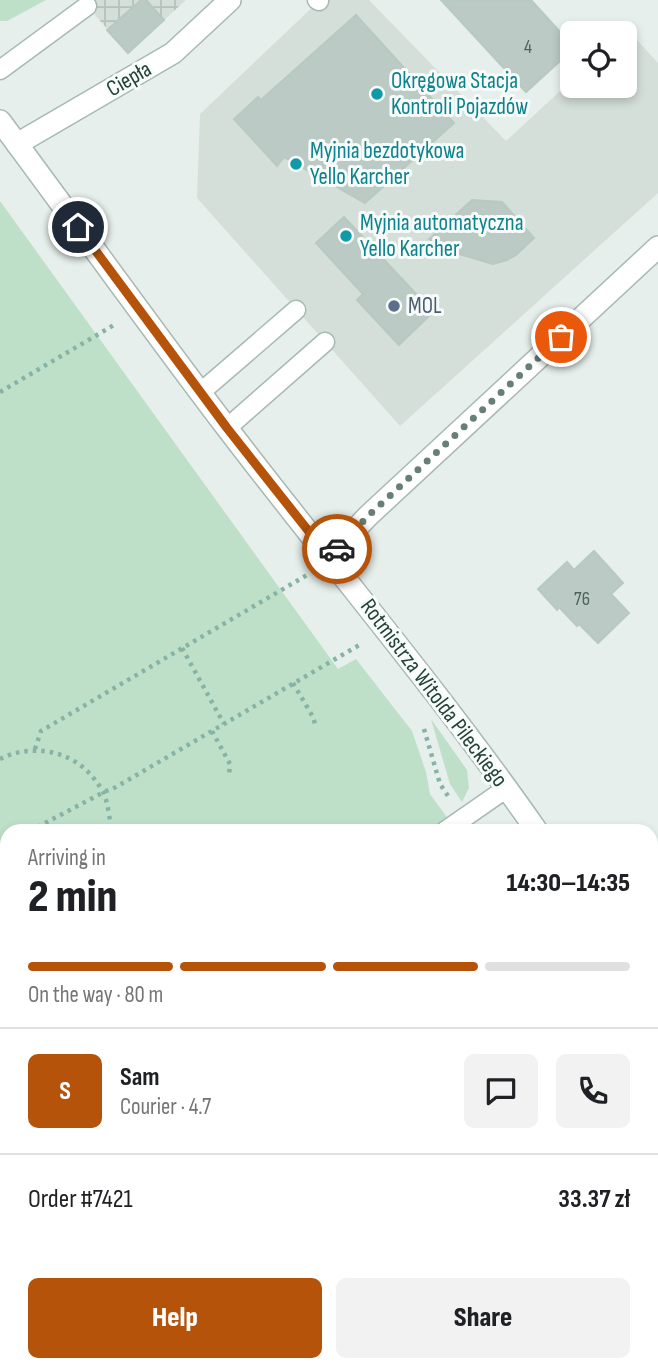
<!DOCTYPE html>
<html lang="en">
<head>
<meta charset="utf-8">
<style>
	:root { --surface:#fff; --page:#f2f2f2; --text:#202124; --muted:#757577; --line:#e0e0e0; --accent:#b45309 }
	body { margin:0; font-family:"Sofia Sans Condensed",sans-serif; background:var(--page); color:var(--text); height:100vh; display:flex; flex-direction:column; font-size:26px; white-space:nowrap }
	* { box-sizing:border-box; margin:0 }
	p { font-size:23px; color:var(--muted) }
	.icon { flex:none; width:38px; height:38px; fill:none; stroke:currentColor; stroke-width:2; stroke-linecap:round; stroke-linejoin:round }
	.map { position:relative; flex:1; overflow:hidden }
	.details { position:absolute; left:0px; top:824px; width:658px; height:548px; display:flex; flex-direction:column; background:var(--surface); border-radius:21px 21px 0 0; box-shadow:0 4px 10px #0003 }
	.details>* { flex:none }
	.controls { position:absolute; left:560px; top:21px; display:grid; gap:14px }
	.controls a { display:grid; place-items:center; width:77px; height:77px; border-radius:10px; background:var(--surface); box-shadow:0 4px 10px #0003; font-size:35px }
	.pin { position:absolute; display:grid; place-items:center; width:60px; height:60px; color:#fff; margin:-30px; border:4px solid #fff; border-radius:50%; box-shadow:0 2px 7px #0007 }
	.courier { position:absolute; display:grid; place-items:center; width:70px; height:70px; margin:-35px; border:5px solid #b45309; border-radius:50%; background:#fff; color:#222; box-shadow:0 2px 9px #0007 }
	.head em { font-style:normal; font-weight:800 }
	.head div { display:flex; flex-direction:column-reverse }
	.head { display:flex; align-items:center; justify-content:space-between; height:119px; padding:0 28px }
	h1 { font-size:46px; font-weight:800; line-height:52px }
	.bar { display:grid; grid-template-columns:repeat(4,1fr); gap:10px 7px; align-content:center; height:84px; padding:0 28px }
	.bar i { height:9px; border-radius:5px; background:var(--line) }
	.bar .on { background:var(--accent) }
	.bar p { grid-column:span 4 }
	.line { display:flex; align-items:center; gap:18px; padding:0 28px; border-top:2px solid var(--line) }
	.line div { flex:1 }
	.round { display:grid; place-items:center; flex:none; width:74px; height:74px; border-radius:10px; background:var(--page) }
	.action { display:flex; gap:14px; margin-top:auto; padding:14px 28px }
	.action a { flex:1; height:80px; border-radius:10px; background:var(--accent); color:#fff; font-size:28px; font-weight:800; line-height:80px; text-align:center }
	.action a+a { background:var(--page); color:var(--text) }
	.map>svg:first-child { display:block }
</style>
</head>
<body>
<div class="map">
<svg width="658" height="1371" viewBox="0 0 658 1371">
	<defs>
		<pattern id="industrial-grid" width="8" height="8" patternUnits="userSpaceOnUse" patternTransform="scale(1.75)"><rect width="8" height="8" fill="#d4dfda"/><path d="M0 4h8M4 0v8" fill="none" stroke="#b6c1bc"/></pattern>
	</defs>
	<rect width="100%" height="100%" fill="#e6efeb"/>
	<path fill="#d4dfda" d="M 320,0 L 369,0 L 506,141 L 572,80 L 572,86 L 625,86 L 625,33 L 623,33 L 627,29 L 658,63 L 658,193 L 400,426 L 197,198 L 200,114 Z"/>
	<path fill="url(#industrial-grid)" d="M 82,0 L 186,0 L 128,53 Z"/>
	<g fill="#bfe0c8">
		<path d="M 0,0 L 46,0 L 7,21 L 0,21 Z"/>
		<path d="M 0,201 L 338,669 L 356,659 L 412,731 L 426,772 L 430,794 L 457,831 L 7,831 L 7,1351 L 0,1354 Z"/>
		<path d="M 431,719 L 467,770 L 469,788 L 462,802 L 450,784 Z"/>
		<path d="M 651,1064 L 658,1074 L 658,1247 L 651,1253 Z"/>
		<path d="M 50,1365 L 516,1365 L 508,1371 L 55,1371 Z"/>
	</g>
	<g fill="#bbcac4" stroke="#b8c9c2" stroke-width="2">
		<path d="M 141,0 L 146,0 L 164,20 L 128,53 L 107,30 Z"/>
		<path d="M 441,0 L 531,0 L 572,45 L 572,50 L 526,92 Z"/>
		<path d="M 356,15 L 454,123 L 365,203 L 284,157 L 277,166 L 234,119 L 258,97 L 261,100 Z"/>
		<path d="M 472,200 L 502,202 L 534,238 L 516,255 L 507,260 L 493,264 L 449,251 L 429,239 Z"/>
		<path d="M 344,217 L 433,312 L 399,345 L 357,300 L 363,294 L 316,243 Z"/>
		<path d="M 594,551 L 623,583 L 611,594 L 629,613 L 598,643 L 579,624 L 577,626 L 559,607 L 557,610 L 538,589 L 567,562 L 574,570 Z"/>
	</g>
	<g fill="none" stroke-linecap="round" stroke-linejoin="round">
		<defs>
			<g id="service">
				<path d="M 317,0 L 319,1"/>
				<path d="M 0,70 L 87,6"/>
				<path d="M 201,392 L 296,310"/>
				<path d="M 227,428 L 325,342"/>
				<path d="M 445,831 L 507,788"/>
				<path d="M 390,1365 L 396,1371"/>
			</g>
			<g id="minor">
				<path d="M 17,144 L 173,53 L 230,0"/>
				<path d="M 329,557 L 368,516 L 658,247"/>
				<path d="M 651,939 L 658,932"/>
				<path d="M 651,1318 L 658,1312"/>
				<path d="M 596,1371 L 602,1365"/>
			</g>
			<g id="tertiary">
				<path d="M 0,121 C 76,223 150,327 227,428 C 330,563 440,692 537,831"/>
				<path d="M 651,994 L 658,1004"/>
			</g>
		</defs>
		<use href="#service" stroke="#a8b8b2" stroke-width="21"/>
		<use href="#minor" stroke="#a8b8b2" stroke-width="24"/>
		<use href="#tertiary" stroke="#a8b8b2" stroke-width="24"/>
		<g stroke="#86b3a5" stroke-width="4.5" stroke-dasharray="3.5 5" stroke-linecap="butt">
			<path d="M 0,392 L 114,325"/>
			<path d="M 182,648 L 224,724"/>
			<path d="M 293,683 L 313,717 L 316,727"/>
			<path d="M 424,729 L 440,784 L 448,796"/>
			<path d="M 212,731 L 230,764 L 229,776"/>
			<path d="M 35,749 L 41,731 L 307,575"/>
			<path d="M 0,759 C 32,743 73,750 95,780 C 98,784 102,789 104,794 C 108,804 109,816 111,826 L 110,831"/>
			<path d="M 30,831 L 104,792 L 116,787 L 361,644"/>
			<path d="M 0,847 L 7,844"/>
			<path d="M 0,892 L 7,896"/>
			<path d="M 651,1049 L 658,1058"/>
			<path d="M 0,1281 L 7,1277"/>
			<path d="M 651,1282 L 658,1275"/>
		</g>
		<use href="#service" stroke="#fff" stroke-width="18"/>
		<use href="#minor" stroke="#fff" stroke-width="21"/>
		<use href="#tertiary" stroke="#fff" stroke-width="21"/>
	</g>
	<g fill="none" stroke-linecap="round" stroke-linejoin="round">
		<path stroke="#687f78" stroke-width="7" stroke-dasharray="0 12.6" d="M 337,549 L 368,516 L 561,337"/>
		<path stroke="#b45309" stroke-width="9" d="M 78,227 L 227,428 L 329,557 L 337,549"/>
	</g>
	<g fill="#0f9aa8" stroke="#f7fbf9" stroke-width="2.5">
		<circle cx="377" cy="94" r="7"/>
		<circle cx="296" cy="164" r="7"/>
		<circle cx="346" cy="236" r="7"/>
	</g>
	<circle fill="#5c6f8a" stroke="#f7fbf9" stroke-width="2.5" cx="394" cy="306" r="7"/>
	<g text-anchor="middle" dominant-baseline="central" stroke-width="6" stroke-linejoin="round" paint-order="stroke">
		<g font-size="19" fill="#4a645c">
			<text x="528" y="47">4</text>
			<text x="582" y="599">76</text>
		</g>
		<g font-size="23" fill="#24423a" stroke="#f7fbf9">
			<text transform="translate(129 79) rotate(-30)">Ciepła</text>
			<text transform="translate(434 693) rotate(53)">Rotmistrza Witolda Pileckiego</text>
		</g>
		<g font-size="23" fill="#0d838f" stroke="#f7fbf9" text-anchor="start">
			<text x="391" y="81">Okręgowa Stacja<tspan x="391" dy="26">Kontroli Pojazdów</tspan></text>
			<text x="310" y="151">Myjnia bezdotykowa<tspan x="310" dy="26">Yello Karcher</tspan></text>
			<text x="360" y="223">Myjnia automatyczna<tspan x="360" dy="26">Yello Karcher</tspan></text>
		</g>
		<g font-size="23" fill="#4e5e75" stroke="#f7fbf9" text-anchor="start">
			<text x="408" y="306">MOL</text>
		</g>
	</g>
</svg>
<div class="controls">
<a><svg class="icon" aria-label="locate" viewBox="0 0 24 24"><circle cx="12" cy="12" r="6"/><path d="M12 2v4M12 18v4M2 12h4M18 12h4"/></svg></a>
</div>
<div class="pin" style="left:561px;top:337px;background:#ea580c"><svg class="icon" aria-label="bag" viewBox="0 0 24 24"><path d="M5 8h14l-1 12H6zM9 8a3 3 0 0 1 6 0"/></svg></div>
<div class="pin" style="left:78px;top:227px;background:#1f2937"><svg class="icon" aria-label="home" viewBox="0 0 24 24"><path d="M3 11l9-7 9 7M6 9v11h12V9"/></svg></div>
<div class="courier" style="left:337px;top:549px"><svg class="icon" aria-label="car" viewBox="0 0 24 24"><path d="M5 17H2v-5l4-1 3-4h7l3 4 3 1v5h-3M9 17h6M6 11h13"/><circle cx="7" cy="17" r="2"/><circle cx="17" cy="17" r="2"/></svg></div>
<section class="details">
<div class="head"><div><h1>2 min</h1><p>Arriving in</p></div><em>14:30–14:35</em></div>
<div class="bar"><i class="on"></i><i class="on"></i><i class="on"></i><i></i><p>On the way · 80 m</p></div>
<div class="line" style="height:126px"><b class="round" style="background:var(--accent);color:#fff">S</b><div><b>Sam</b><p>Courier · 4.7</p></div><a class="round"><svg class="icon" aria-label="chat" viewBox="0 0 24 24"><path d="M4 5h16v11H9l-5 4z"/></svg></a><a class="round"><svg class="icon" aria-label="phone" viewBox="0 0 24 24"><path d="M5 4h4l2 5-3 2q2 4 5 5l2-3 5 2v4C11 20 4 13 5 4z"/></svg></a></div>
<div class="line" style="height:91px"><div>Order #7421</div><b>33.37 zł</b></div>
<div class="action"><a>Help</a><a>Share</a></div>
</section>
</div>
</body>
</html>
